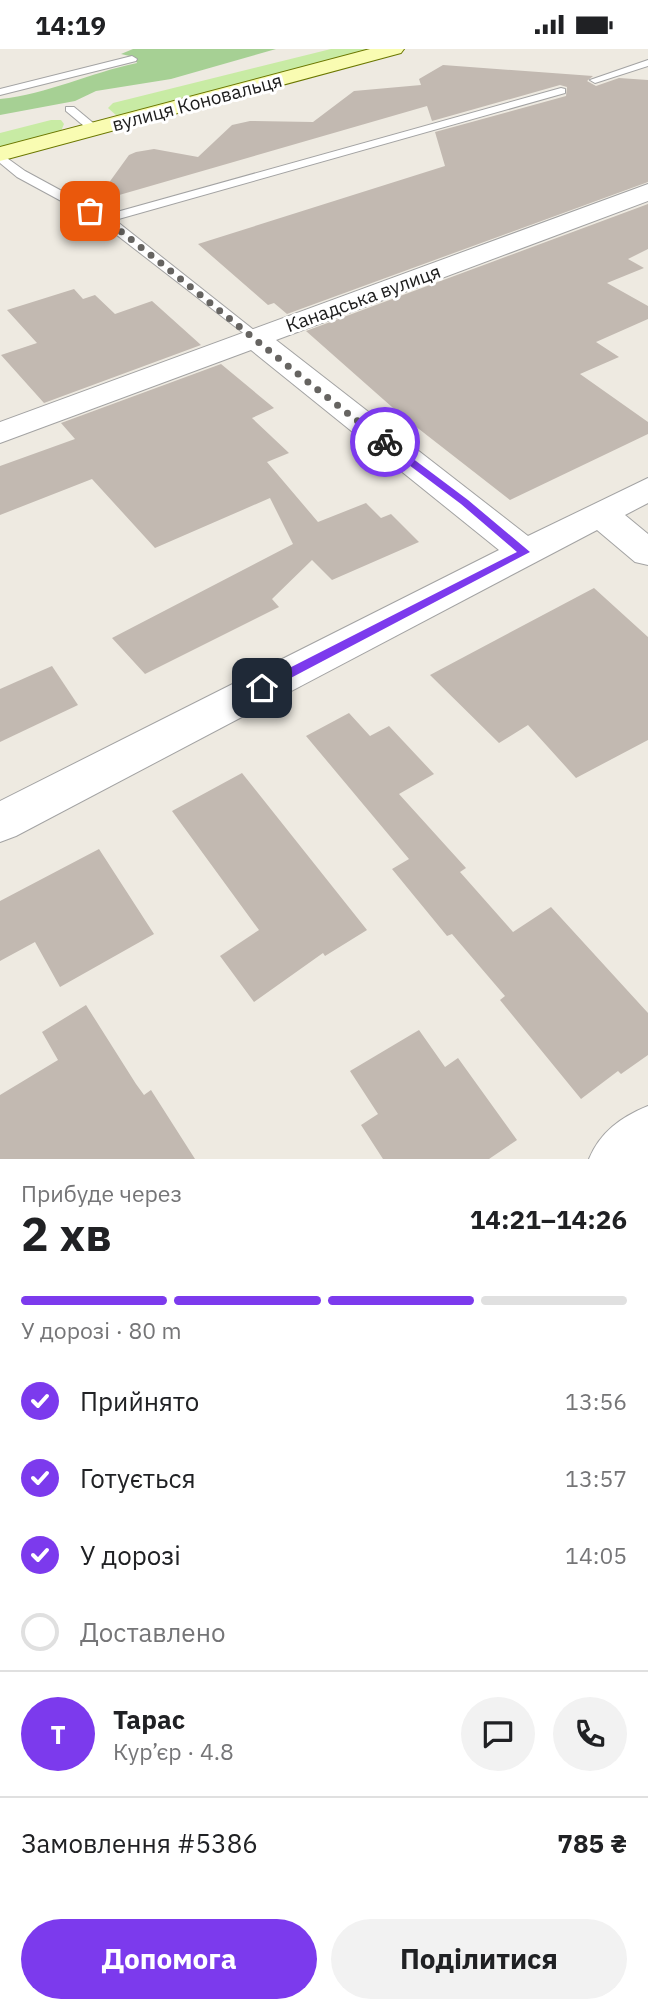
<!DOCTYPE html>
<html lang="uk">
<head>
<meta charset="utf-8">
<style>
	:root { --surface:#fff; --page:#f2f2f2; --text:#202124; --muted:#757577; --line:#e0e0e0; --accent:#7c3aed }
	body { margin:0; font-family:"IBM Plex Sans",sans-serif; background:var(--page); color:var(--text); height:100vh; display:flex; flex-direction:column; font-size:26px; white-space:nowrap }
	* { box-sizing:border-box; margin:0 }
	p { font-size:23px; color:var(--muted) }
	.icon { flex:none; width:38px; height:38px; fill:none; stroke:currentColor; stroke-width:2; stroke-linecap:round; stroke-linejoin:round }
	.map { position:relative; height:1110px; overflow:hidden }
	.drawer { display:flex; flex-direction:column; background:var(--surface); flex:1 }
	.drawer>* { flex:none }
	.pin { position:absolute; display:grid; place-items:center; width:60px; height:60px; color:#fff; margin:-30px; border-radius:14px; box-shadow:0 4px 10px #0006 }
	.courier { position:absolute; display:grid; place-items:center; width:70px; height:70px; margin:-35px; border:5px solid #7c3aed; border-radius:50%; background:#fff; color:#222; box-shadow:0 2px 9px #0007 }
	.overview em { font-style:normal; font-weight:700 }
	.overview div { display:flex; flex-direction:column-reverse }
	.overview { display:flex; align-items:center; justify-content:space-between; height:119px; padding:0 21px }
	h1 { font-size:46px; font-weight:700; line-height:52px }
	.bar { display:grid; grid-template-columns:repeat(4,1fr); gap:10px 7px; align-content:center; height:84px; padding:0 21px }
	.bar i { height:9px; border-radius:5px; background:var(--line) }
	.bar .active { background:var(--accent) }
	.bar p { grid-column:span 4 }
	.line { display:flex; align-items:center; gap:18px; padding:0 21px; border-top:2px solid var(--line) }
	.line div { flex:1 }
	.round { display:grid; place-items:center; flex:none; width:74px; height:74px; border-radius:37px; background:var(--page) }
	ol { padding:0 21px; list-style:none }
	li { display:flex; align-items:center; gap:21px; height:77px }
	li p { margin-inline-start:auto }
	li .icon { padding:7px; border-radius:50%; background:var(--accent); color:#fff; stroke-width:4 }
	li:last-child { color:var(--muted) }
	li i { width:38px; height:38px; border:4px solid var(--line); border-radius:50% }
	.button { display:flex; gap:14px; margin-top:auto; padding:14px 21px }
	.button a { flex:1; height:80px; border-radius:42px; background:var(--accent); color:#fff; font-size:28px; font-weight:700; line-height:80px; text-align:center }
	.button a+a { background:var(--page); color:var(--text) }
	.status { display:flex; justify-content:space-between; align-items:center; height:49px; padding:0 35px; background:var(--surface); direction:ltr }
	.status svg { height:19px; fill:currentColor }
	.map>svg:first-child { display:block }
</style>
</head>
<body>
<div class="status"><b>14:19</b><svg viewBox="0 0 49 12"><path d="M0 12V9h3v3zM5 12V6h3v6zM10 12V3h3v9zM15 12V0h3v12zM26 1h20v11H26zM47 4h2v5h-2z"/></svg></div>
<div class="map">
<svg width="648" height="1110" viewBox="0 0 648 1110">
	<rect width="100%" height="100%" fill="#eeeae1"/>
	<g fill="#c8eba4">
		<path d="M 331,0 L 379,0 L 117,67 L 108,59 L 113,54 Z"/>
		<path d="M 51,71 L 61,71 L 64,75 L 61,82 L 0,100 L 0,84 Z"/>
	</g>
	<path fill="#a6d094" d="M 133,0 L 276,0 L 171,30 L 96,42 L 75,52 L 0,66 L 0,50 C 48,45 89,24 137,14 L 134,8 L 121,5 Z"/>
	<g fill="#c2b9b1">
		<path d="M 443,16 L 593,27 L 587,32 L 596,37 L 619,29 L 648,31 L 648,133 L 287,265 L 274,254 L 268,256 L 198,195 L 445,117 L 435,83 L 566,47 L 567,38 L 560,36 L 432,72 L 427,57 L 95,153 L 129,106 L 136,103 L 154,100 L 198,108 L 232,76 L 250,72 L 313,73 L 354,42 L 421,36 L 419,30 Z"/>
		<path d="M 648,155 L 648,200 L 628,210 L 644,219 L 607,234 L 648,257 L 648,270 L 596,293 L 619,308 L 580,325 L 648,373 L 648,385 L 510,451 L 401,366 L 306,282 Z"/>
		<path d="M 74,240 L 83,250 L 95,246 L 115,265 L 152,252 L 201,296 L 44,354 L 1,306 L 37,294 L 7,261 Z"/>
		<path d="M 221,315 L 274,359 L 252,369 L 289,404 L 267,413 L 318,473 L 366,454 L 381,469 L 391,465 L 419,493 L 332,531 L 312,511 L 272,550 L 279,558 L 145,625 L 112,589 L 293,495 L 270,449 L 155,499 L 92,430 L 0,466 L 0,417 L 75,390 L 61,374 Z"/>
		<path d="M 594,539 L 648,588 L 648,691 L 576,729 L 528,676 L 499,694 L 430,626 Z"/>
		<path d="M 52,617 L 78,656 L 0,693 L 0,640 Z"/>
		<path d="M 349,664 L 370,687 L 389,677 L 434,725 L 399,745 L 466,819 L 460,823 L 513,883 L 551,858 L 648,964 L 648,1006 L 621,1025 L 618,1022 L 581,1050 L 500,951 L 505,947 L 452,885 L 447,887 L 392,820 L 409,810 L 306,687 Z"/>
		<path d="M 242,724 L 367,881 L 325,907 L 323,904 L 254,953 L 220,907 L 259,881 L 172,762 Z"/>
		<path d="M 99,800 L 154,885 L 60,938 L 35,893 L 0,912 L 0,852 Z"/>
		<path d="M 86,956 L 136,1035 L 144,1046 L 151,1041 L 195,1110 L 0,1110 L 0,1046 L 58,1011 L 42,983 Z"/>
		<path d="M 419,981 L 445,1018 L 458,1009 L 517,1091 L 489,1110 L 383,1110 L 361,1076 L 378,1065 L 350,1022 Z"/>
	</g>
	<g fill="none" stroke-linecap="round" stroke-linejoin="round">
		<defs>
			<g id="service">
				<path d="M 132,7 L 137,10 L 136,12 L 0,46 L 0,40 Z"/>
				<path d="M 648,11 L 648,17 L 595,34 L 590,31 Z"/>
				<path d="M 561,39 L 565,40 L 565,44 L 115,171 L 260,286 L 262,289 L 255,293 L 100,173 L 17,128 L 0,114 L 0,104 L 25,122 L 106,166 Z"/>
				<path d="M 66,58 L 74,58 L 98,78 L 98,82 L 90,82 L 66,62 Z"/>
			</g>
			<g id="minor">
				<path d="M 648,135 L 648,152 L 276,291 L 528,487 L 648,429 L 648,454 L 625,466 L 648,485 L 648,516 L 635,513 L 597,481 L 16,787 L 0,793 L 0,752 L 499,501 L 251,301 L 0,394 L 0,373 Z"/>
				<path d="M 648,1057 L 648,1110 L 589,1110 C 600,1083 621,1068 648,1057 Z"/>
			</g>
			<path id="secondary" d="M 370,0 L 404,0 L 401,4 L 0,112 L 0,98 Z"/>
		</defs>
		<use href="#service" stroke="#a3a3a3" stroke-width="2"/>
		<use href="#minor" stroke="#a3a3a3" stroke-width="2"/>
		<use href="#secondary" stroke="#6b7700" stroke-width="2"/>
		<use href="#service" fill="#fff" fill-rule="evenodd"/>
		<use href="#minor" fill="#fff" fill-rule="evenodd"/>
		<use href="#secondary" fill="#f9fcb2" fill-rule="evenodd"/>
	</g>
	<path fill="#7c3aed" d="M 381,391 L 388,391 L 468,451 L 530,503 L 266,642 L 258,642 L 258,635 L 517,503 L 461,455 L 381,395 Z"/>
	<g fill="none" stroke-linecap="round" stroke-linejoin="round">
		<path stroke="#666461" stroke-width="7" stroke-dasharray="0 12.6" d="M 90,162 L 105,170 C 199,243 290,321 385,393"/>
	</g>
	<g text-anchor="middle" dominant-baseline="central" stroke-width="6" stroke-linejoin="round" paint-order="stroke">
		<g font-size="19" fill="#1c1c1c" stroke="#fff">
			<text transform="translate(197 53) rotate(-15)">вулиця Коновальця</text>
			<text transform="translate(363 249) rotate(-20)">Канадська вулиця</text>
		</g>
	</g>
</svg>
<div class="pin" style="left:90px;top:162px;background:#ea580c"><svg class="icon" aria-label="bag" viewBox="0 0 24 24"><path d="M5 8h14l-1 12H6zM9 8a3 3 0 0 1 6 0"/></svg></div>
<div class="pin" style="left:262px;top:639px;background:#1f2937"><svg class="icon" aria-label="home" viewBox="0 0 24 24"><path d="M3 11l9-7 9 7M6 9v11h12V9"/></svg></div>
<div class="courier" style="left:385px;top:393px"><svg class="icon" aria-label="bike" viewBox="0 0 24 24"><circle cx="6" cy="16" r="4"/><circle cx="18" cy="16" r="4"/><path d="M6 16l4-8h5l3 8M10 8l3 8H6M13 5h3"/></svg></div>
</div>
<section class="drawer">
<div class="overview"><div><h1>2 хв</h1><p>Прибуде через</p></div><em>14:21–14:26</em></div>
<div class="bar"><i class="active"></i><i class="active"></i><i class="active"></i><i></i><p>У дорозі · 80 m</p></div>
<ol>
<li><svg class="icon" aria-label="check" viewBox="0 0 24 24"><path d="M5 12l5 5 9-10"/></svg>Прийнято<p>13:56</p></li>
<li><svg class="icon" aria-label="check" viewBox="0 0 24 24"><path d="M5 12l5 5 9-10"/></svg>Готується<p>13:57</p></li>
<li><svg class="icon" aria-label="check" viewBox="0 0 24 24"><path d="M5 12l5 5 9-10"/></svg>У дорозі<p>14:05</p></li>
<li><i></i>Доставлено</li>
</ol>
<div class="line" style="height:126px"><b class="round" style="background:var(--accent);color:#fff">Т</b><div><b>Тарас</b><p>Кур’єр · 4.8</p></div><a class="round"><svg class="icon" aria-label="chat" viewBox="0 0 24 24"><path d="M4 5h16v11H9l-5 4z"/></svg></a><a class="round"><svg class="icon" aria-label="phone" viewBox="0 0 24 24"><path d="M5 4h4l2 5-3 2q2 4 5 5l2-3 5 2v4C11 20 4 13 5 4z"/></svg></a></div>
<div class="line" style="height:91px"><div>Замовлення #5386</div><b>785 ₴</b></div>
<div class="button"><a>Допомога</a><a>Поділитися</a></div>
</section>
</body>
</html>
